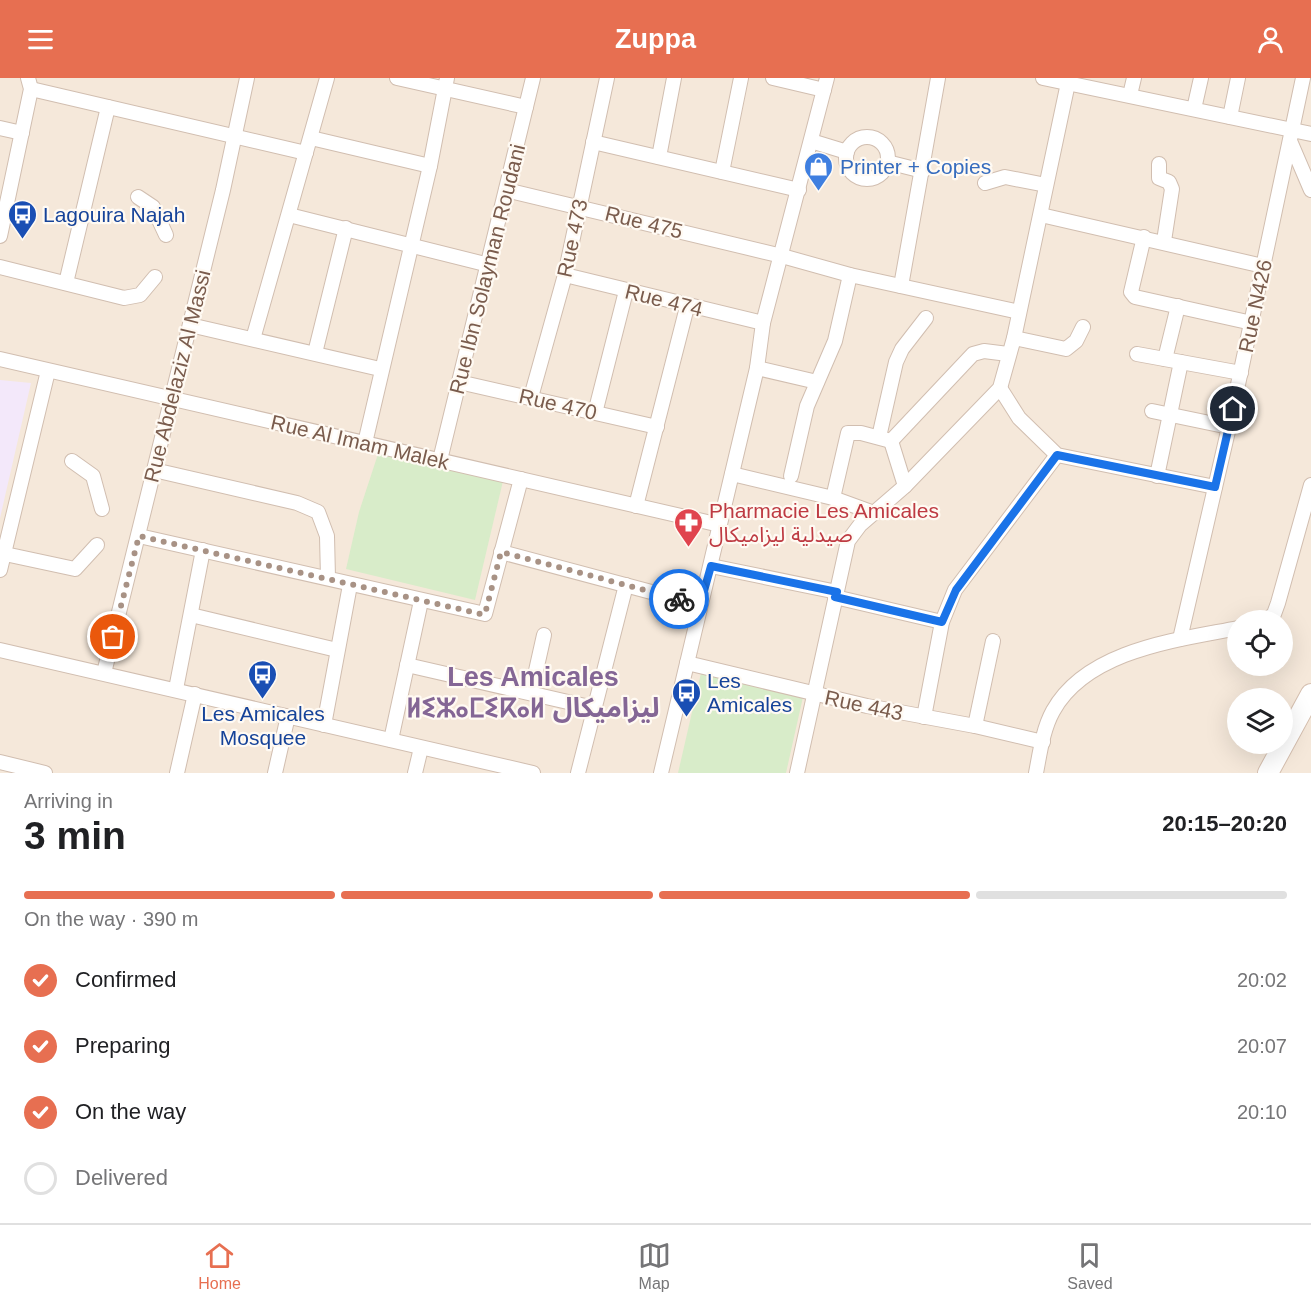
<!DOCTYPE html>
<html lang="en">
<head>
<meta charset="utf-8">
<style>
	:root { --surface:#fff; --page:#f2f2f2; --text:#202124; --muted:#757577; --line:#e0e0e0; --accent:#e76f51 }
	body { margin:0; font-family:Arial,"Noto Sans Arabic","Noto Sans Tifinagh",sans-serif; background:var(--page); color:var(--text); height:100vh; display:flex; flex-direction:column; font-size:22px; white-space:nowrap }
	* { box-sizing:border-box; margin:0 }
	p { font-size:20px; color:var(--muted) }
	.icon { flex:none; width:33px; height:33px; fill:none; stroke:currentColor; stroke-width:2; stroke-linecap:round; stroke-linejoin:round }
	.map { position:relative; height:695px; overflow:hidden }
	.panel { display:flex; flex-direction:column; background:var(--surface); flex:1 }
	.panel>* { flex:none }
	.tools { position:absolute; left:1227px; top:532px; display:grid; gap:12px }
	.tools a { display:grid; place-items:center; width:66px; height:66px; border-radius:50%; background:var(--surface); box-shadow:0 6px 24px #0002; font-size:30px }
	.pin { position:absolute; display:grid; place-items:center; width:51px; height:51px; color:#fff; margin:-26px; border:3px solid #fff; border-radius:50%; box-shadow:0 2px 6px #0007 }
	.courier { position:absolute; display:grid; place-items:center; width:60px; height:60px; margin:-30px; border:4px solid #1a73e8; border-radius:50%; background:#fff; color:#222; box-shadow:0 2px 8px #0007 }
	.summary em { font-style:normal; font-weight:700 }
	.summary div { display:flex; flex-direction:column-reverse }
	.summary { display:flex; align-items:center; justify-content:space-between; height:102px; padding:0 24px }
	h1 { font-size:39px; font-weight:700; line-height:45px }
	.bar { display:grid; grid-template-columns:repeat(4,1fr); gap:9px 6px; align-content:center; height:72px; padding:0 24px }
	.bar i { height:8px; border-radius:4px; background:var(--line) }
	.bar .active { background:var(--accent) }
	.bar p { grid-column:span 4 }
	ol { padding:0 24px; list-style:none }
	li { display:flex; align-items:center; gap:18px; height:66px }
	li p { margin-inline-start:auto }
	li .icon { padding:6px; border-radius:50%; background:var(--accent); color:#fff; stroke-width:4 }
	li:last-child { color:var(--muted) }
	li i { width:33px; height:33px; border:3px solid var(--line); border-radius:50% }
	header { display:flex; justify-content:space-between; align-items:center; height:78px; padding:0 24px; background:var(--accent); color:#fff; font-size:27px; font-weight:700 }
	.tabs { display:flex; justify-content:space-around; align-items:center; height:84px; border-top:2px solid var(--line); background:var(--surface); font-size:16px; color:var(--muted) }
	.tabs a { display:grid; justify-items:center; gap:3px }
	.tabs .active { color:var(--accent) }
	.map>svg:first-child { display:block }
</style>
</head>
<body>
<header><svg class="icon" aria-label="menu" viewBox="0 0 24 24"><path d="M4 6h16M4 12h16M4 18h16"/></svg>Zuppa<svg class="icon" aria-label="person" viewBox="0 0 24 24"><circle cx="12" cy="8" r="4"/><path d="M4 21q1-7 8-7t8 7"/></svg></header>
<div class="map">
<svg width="1311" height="695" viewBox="0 0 1311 695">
	<rect width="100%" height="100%" fill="#fdf6ec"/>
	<path fill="#f5e8da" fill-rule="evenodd" d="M 0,0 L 1311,0 L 1311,695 L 0,695 ZM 1238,543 L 1282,543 L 1282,588 L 1238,588 ZM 1238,621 L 1282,621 L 1282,666 L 1238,666 Z"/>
	<path fill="#f3e8fa" d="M 0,302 L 31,305 L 0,440 Z"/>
	<g fill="#d8ecc9">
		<path d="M 378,376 L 503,403 L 475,522 L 346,491 L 359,434 Z"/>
		<path d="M 701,595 L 803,619 L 786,695 L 678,695 Z"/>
	</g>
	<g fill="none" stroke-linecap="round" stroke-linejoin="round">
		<defs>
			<g id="street">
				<path d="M 397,0 L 526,29"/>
				<path d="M 773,0 L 824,12"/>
				<path d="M 1043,0 L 1311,56"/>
				<path d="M 31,11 L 306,75"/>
				<path d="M 1130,17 L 1134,0"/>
				<path d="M 1194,31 L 1201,0"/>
				<path d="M 1230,39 L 1238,0"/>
				<path d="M 0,50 L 22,55"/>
				<circle cx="867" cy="80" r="21"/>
				<path d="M 311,60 L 430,88"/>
				<path d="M 811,63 L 847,74"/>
				<path d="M 1290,63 L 1311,112"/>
				<path d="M 593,64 L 799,112"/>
				<path d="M 659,79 L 674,0"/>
				<path d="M 887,84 L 923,93"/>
				<path d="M 1159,86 L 1159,100 L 1169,104 L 1172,111 L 1164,163"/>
				<path d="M 722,94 L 741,0"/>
				<path d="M 985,105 L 1005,99 L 1046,107"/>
				<path d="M 506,112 L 782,178 L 850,197 L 1019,234"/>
				<path d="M 138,119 L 153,129 L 166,157"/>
				<path d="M 289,137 L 489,187"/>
				<path d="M 1041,137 L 1263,188"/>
				<path d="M 0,158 L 31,11 L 28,0"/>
				<path d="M 1144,159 L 1131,214 L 1135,219 L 1252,245"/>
				<path d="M 0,189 L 124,220 L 140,217 L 155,199"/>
				<path d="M 565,197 L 763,245"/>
				<path d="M 66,205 L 108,29"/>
				<path d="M 901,208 L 938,0"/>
				<path d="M 190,247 L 380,291"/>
				<path d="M 1014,260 L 1066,271 L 1076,263 L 1083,249"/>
				<path d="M 253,261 L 327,0"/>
				<path d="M 315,275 L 346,150"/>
				<path d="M 1137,276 L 1241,295"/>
				<path d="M 0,281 L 720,447"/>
				<path d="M 1165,281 L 1178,228"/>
				<path d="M 757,290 L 817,304"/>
				<path d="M 459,304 L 657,349"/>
				<path d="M 1000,310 L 1019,340 L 1057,377 L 1215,409"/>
				<path d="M 531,319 L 565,197 L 607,0"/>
				<path d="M 1152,333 L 1229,349"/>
				<path d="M 595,335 L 626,213"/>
				<path d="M 879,359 L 896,284 L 902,271 L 926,240"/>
				<path d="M 891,363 L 905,408"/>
				<path d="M 365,365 L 430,88 L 447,0"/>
				<path d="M 440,382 L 533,0"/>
				<path d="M 72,383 L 93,398 L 102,431"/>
				<path d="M 154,392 L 297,425 L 318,434 L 327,458 L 328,500"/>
				<path d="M 732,396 L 833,420 L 874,435"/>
				<path d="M 791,398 L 807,328 L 835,263 L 850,197"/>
				<path d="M 1157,398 L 1181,284"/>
				<path d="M 833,420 L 848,355 L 861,355 L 891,363 L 973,276 L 984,273 L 1008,276"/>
				<path d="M 636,428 L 687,229"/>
				<path d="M 139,458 L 485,536 L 521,401"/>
				<path d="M 501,474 L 700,527"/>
				<path d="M 5,476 L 75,491 L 97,467"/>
				<path d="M 711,488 L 837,514"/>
				<path d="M 0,492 L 48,293"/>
				<path d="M 835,519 L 942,544"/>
				<path d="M 191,537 L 337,572"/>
				<path d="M 1265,543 L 1274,536 L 1278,525 L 1311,407"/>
				<path d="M 1180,561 L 1229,349 L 1303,0"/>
				<path d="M 0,572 L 533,695"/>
				<path d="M 687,585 L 867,628 L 975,648 L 1043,664"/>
				<path d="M 407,587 L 594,630"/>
				<path d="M 104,595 L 223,112 L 247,0"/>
				<path d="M 176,611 L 203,472"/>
				<path d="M 531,615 L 544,557"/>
				<path d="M 924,639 L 942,544 L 955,512 L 1057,377"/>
				<path d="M 324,647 L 350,507"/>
				<path d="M 975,648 L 993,563"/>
				<path d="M 391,662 L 421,523"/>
				<path d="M 0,684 L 45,695"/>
				<path d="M 177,695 L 195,616"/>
				<path d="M 275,695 L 288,638"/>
				<path d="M 415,695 L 421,670"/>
				<path d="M 578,695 L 626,507"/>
				<path d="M 661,695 L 757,290 L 763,245 L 827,0"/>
				<path d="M 797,695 L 848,463 L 860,447 L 905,408 L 1000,310 L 1014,260 L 1068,5"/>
				<path d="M 1036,695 C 1040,674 1043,651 1053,633 C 1087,572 1177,562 1238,550"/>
			</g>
			<path id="secondary" d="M 1268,695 L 1311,616"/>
		</defs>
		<use href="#street" stroke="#d1beb0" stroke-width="16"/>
		<use href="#secondary" stroke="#d6c0b0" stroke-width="22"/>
		<use href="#street" stroke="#fff" stroke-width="14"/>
		<use href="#secondary" stroke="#fff" stroke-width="20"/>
	</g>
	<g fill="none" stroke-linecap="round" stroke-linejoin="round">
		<path stroke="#a89285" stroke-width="6" stroke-dasharray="0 10.8" d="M 113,559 L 139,458 L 481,536 L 485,536 L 501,474 L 679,521"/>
		<path stroke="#1a73e8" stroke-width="8" d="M 679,521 L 700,527 L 711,488 L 837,514 L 835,519 L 942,544 L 956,512 L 1057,377 L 1215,409 L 1233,331"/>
	</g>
	<defs>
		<symbol id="shop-pin" viewBox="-11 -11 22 30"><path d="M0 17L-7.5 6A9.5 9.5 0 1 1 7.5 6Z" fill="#3f7fe0" stroke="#fffaf3"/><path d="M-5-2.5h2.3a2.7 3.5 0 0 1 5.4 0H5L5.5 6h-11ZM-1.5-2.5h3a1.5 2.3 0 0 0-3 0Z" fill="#fff"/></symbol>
		<symbol id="bus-pin" viewBox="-11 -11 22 30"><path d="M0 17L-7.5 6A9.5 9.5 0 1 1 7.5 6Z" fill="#1a4fb4" stroke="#fffaf3"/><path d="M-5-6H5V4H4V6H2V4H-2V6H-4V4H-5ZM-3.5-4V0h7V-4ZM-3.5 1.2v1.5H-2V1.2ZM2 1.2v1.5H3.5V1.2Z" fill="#fff"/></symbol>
		<symbol id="pharmacy-pin" viewBox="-11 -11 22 30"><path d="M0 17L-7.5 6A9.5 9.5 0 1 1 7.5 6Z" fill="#e0444e" stroke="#fffaf3"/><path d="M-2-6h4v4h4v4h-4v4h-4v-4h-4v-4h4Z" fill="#fff"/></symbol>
	</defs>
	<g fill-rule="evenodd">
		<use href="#shop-pin" x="802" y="72" width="33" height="45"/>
		<use href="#bus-pin" x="6" y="120" width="33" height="45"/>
		<use href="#pharmacy-pin" x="672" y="428" width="33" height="45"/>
		<use href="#bus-pin" x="246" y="580" width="33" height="45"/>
		<use href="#bus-pin" x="670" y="598" width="33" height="45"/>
	</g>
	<g text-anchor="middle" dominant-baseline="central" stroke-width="4.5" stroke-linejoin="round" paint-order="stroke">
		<g font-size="21" fill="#366cbe" stroke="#fffaf3" text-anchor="start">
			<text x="840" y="88">Printer + Copies</text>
		</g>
		<g font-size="21" fill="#164399" stroke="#fffaf3" text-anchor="start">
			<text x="43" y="136">Lagouira Najah</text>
			<text x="707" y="602">Les<tspan x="707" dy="24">Amicales</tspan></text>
			<text x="263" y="635" text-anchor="middle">Les Amicales<tspan x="263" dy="24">Mosquee</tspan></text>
		</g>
		<g font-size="21" fill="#7a5c4d" stroke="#fffaf3">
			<text transform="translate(644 144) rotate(14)">Rue 475</text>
			<text transform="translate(572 160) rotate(-78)">Rue 473</text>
			<text transform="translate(487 191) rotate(-76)">Rue Ibn Solayman Roudani</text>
			<text transform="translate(664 222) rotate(14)">Rue 474</text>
			<text transform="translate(1255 228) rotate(-78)">Rue N426</text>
			<text transform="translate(177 298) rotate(-76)">Rue Abdelaziz Al Massi</text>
			<text transform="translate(558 326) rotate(13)">Rue 470</text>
			<text transform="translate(360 364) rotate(13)">Rue Al Imam Malek</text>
			<text transform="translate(864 627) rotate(12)">Rue 443</text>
		</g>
		<g font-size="21" fill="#be3a42" stroke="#fffaf3" text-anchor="start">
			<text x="709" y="432">Pharmacie Les Amicales<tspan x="709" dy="24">صيدلية ليزاميكال</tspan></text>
		</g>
		<g font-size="27" font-weight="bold" fill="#846695" stroke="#fffaf3">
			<text x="533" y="599">Les Amicales<tspan x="533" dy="31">ⵍⵉⵣⴰⵎⵉⴽⴰⵍ ليزاميكال</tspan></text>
		</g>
	</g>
</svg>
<div class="tools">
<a><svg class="icon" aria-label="locate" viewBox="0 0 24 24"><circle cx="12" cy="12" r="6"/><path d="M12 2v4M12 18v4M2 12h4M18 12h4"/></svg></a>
<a><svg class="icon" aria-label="layers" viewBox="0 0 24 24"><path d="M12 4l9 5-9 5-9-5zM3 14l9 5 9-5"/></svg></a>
</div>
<div class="pin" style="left:113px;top:559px;background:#ea580c"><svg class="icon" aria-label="bag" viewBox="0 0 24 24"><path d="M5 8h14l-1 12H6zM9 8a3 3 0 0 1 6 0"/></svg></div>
<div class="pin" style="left:1233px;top:331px;background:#1f2937"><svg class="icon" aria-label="home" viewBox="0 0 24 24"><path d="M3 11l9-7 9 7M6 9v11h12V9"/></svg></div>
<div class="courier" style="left:679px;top:521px"><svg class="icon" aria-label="bike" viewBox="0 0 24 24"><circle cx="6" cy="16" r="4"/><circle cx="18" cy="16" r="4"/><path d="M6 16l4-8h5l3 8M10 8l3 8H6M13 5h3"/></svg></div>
</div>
<section class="panel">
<div class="summary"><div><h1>3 min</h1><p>Arriving in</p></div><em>20:15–20:20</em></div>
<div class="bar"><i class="active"></i><i class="active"></i><i class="active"></i><i></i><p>On the way · 390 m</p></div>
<ol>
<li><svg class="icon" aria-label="check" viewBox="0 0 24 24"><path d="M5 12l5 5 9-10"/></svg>Confirmed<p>20:02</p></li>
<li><svg class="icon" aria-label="check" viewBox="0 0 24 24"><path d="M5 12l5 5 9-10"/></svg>Preparing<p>20:07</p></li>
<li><svg class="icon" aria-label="check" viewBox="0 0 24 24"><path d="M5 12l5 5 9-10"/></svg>On the way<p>20:10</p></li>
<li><i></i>Delivered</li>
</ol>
</section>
<nav class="tabs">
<a class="active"><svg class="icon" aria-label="home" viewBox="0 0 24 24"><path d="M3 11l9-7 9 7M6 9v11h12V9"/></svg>Home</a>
<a><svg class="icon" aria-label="map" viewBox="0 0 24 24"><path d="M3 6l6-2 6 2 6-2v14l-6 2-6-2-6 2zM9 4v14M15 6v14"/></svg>Map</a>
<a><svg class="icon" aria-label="saved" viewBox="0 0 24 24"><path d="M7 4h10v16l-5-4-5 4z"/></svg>Saved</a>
</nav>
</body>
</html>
